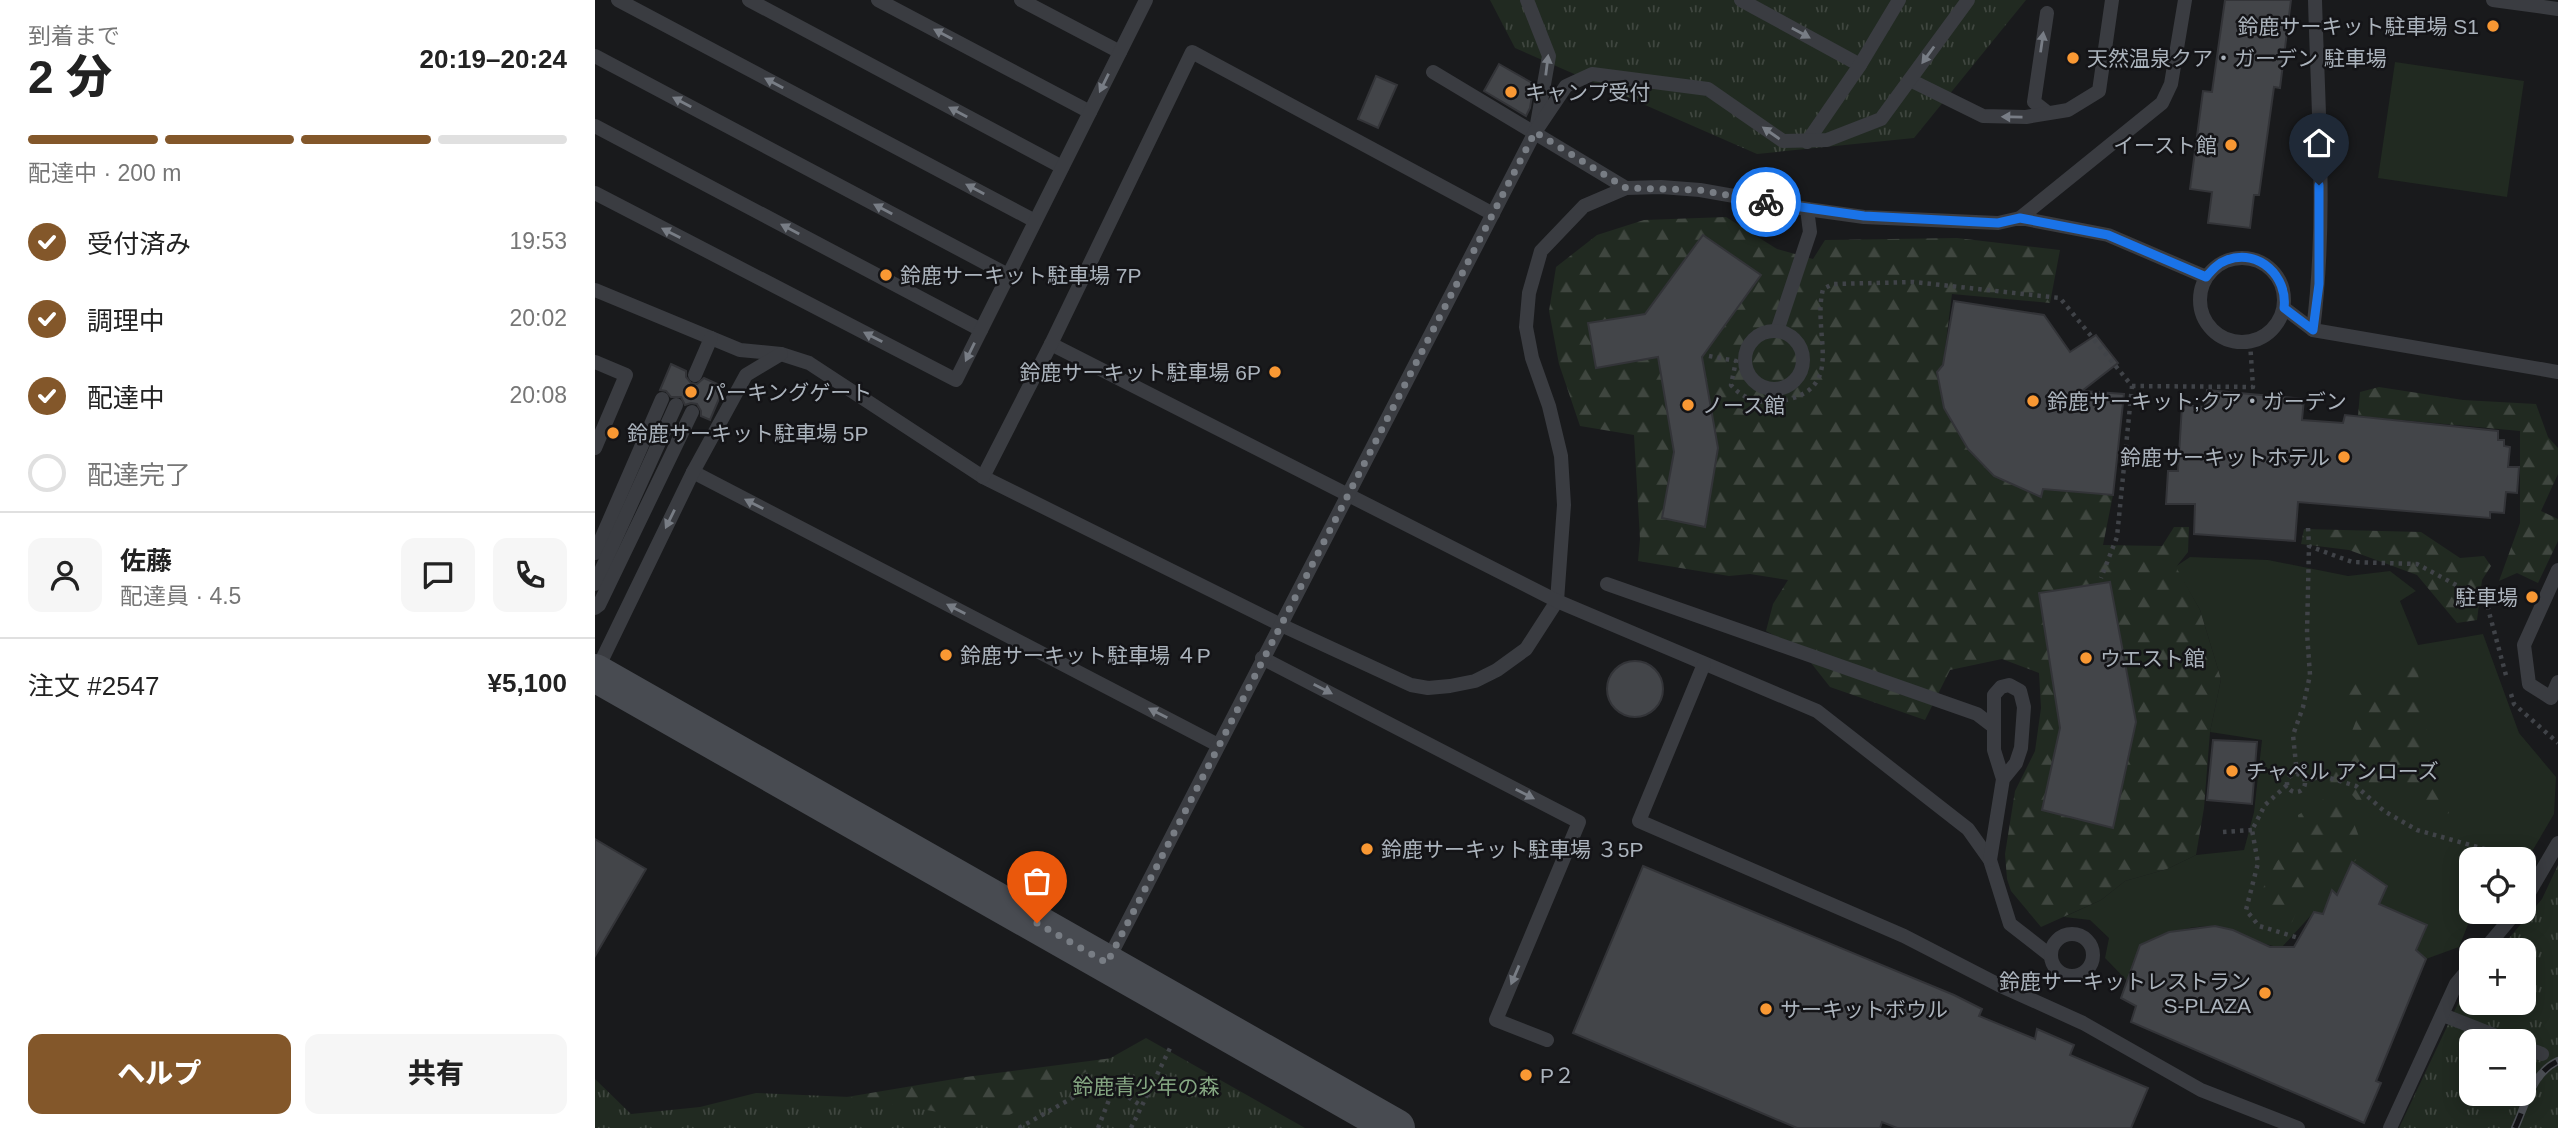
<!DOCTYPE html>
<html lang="ja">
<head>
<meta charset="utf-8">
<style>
	:root { --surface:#fff; --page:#f6f6f6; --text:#222; --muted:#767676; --line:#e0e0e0; --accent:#83572a }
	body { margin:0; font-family:Arial,"Noto Sans JP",sans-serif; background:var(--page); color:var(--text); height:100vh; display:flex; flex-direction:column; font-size:26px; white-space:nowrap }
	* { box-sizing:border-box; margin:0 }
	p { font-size:23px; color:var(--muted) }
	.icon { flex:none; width:38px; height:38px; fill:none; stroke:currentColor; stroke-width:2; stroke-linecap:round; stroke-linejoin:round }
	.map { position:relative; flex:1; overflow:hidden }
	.drawer { display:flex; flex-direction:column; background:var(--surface); width:595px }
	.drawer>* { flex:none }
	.controls { position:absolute; left:1864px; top:847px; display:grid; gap:14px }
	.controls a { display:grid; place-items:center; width:77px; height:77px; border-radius:14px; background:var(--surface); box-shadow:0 4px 18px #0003; font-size:35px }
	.pin { position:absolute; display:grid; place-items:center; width:60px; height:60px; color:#fff; margin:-72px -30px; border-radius:50% 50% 50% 0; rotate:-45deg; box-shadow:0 0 7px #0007 }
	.pin .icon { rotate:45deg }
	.courier { position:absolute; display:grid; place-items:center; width:70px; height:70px; margin:-35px; border:5px solid #1a73e8; border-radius:50%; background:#fff; color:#222; box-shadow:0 2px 9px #0007 }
	.overview em { font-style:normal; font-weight:800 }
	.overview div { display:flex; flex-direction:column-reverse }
	.overview { display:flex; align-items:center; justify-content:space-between; height:119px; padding:0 28px }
	h1 { font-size:46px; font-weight:800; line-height:52px }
	.bar { display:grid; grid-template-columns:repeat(4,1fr); gap:10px 7px; align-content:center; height:84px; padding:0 28px }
	.bar i { height:9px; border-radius:5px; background:var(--line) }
	.bar .selected { background:var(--accent) }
	.bar p { grid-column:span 4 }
	.line { display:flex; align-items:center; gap:18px; padding:0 28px; border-top:2px solid var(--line) }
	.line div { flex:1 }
	.round { display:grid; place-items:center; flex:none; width:74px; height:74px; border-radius:14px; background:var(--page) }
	ol { padding:0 28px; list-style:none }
	li { display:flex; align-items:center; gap:21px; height:77px }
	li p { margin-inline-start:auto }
	li .icon { padding:7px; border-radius:50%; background:var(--accent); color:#fff; stroke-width:4 }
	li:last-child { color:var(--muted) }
	li i { width:38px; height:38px; border:4px solid var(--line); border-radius:50% }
	.cta { display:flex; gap:14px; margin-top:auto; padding:14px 28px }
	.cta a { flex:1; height:80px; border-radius:14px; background:var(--accent); color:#fff; font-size:28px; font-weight:800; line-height:80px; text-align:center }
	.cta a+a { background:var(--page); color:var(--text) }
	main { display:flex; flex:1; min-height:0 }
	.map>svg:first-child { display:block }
</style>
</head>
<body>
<main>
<section class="drawer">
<div class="overview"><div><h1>2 分</h1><p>到着まで</p></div><em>20:19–20:24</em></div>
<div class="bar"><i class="selected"></i><i class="selected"></i><i class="selected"></i><i></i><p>配達中 · 200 m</p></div>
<ol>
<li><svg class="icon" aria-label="check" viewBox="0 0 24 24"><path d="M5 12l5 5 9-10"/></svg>受付済み<p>19:53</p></li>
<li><svg class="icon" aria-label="check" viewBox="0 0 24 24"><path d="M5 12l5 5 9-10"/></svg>調理中<p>20:02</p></li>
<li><svg class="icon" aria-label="check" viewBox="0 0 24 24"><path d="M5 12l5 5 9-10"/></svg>配達中<p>20:08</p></li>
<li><i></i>配達完了</li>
</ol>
<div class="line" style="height:126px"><a class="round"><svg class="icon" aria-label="person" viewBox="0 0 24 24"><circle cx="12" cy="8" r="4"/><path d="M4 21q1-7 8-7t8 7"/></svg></a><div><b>佐藤</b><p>配達員 · 4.5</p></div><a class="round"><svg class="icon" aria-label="chat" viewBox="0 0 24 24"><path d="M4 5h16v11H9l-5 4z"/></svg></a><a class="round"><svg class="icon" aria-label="phone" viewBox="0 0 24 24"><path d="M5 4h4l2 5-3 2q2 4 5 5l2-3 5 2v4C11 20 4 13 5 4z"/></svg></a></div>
<div class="line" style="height:91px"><div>注文 #2547</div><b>¥5,100</b></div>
<div class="cta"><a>ヘルプ</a><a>共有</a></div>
</section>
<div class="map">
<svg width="1963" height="1128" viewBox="0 0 1963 1128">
	<defs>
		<pattern id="forest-firs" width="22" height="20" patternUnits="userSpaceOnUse" patternTransform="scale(1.75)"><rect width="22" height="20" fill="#212a21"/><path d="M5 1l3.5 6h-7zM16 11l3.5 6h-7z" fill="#3f463f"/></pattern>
		<pattern id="park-tufts" width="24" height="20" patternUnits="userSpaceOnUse" patternTransform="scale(1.75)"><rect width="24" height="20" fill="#212a21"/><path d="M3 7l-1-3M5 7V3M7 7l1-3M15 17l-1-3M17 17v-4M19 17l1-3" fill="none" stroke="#3f463f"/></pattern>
	</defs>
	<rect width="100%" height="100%" fill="#191a1c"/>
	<g fill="#212a21">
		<path d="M 1800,62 L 1929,81 L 1912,197 L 1783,178 Z"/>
		<path d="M 1595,557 L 1673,560 L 1753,576 L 1795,571 L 1821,591 L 1805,601 L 1823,645 L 1888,634 L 1924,733 L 1961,777 L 1959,814 L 1929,865 L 1928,859 L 1876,859 L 1878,912 L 1864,947 L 1831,959 L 1821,950 L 1831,925 L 1784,904 L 1757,863 L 1742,895 L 1737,891 L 1728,914 L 1719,912 L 1687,947 C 1670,947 1656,937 1640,931 C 1609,919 1574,932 1545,945 L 1543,951 L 1552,970 L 1542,991 L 1510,958 L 1514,938 L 1495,920 L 1469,917 L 1506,900 L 1530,881 L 1572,869 L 1601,855 L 1649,850 L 1659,812 L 1667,740 L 1615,732 L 1626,679 L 1605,610 L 1580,567 Z"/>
	</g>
	<g fill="url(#forest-firs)">
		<path d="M 1131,217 L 1182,249 L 1218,259 L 1230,240 L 1362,238 L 1465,250 L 1455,303 L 1357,294 L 1348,365 L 1342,372 L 1349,408 L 1446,496 L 1448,489 L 1518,495 L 1508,545 L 1567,546 L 1579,527 L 1594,527 L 1593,552 L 1581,567 L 1605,610 L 1626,679 L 1615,732 L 1609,808 L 1601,855 L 1572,869 L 1530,881 L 1506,900 L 1446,927 L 1416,891 L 1412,879 L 1410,854 L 1420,791 L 1440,751 L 1446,708 L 1444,673 L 1407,659 L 1355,670 L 1330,720 L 1235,687 L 1205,649 L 1171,631 L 1178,604 L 1193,580 L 1155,574 L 1134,576 L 1043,561 L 1045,539 L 1039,435 L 985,426 L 964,364 L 954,311 L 961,267 L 1002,235 L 1049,220 Z"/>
		<path d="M 1784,387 L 1868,400 L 1941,404 L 1953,437 L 1963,448 L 1963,474 L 1946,511 L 1963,519 L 1963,541 L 1943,583 L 1922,573 L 1904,581 L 1925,523 L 1925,431 L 1763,416 L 1765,392 Z"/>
		<path d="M 1709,529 L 1826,532 L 1865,558 L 1889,556 L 1896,566 L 1887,580 L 1882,620 L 1862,623 L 1822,575 L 1754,550 L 1706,544 Z"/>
		<path d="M 1819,659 L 1826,686 L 1821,704 C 1837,733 1834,751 1832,783 L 1850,795 L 1854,813 L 1840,820 L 1822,794 L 1795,776 L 1785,782 L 1782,793 L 1768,803 L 1764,803 L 1752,789 L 1728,791 L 1724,766 L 1754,763 L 1749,751 L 1763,716 L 1750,686 L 1765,678 L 1778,695 C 1790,678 1801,668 1819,659 Z"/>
		<path d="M 1732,797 L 1757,818 L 1770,853 L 1738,878 L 1716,880 L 1692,933 L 1681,912 L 1663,898 L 1682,861 L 1705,839 L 1703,815 Z"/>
		<path d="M 556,1053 L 685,1128 L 0,1128 L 0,1102 L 22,1123 L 210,1104 L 371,1077 Z"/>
	</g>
	<g fill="url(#park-tufts)" fill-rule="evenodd">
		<path d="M 895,0 L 1431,0 L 1319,138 L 1162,154 L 920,48 Z"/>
		<path d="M 1963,865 L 1963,1128 L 1804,1128 L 1867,995 L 1876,984 L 1876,1003 L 1928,1003 L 1928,950 L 1904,950 L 1947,899 ZM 1876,1041 L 1928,1041 L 1928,1094 L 1876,1094 Z"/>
		<path d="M 551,1038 L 710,1128 L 0,1128 L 0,1079 L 36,1114 L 105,1107 L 161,1093 L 255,1097 L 402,1122 Z"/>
	</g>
	<g fill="#434549" stroke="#333438" stroke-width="2">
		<path d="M 1630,0 L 1696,0 L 1685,88 L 1679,87 L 1664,195 L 1659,195 L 1655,228 L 1613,223 L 1617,192 L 1595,189 L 1608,91 L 1617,92 Z"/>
		<path d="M 904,64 L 939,84 L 935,108 L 931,116 L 889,91 Z"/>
		<path d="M 781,76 L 802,85 L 783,128 L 763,119 Z"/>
		<path d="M 1108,235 L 1166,275 L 1107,357 L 1123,448 L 1110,527 L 1067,518 L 1079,452 L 1063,357 L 1001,368 L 993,323 L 1050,314 Z"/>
		<path d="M 1359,301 L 1449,315 L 1475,352 L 1501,335 L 1523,363 L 1487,391 L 1529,394 L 1518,495 L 1448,489 L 1446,497 L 1399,476 L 1373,449 L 1349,408 L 1342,372 L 1348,365 Z"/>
		<path d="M 76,364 L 91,371 L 91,377 L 96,383 L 102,384 L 109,378 L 129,387 L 115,420 L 106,416 L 106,411 L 102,404 L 96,403 L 90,405 L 86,397 L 76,397 L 71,391 L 65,390 Z"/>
		<path d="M 1612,390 L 1709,399 L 1707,420 L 1748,423 L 1750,415 L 1903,431 L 1903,440 L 1909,440 L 1909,446 L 1915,447 L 1913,467 L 1924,467 L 1922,493 L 1911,492 L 1909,513 L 1895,512 L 1895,518 L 1703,502 L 1700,541 L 1599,534 L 1600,504 L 1571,504 L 1573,471 L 1583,471 L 1587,405 L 1610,407 Z"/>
		<path d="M 1515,582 L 1541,722 L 1518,828 L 1447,810 L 1465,728 L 1444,593 Z"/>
		<circle cx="1040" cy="689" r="28"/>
		<path d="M 1618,740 L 1662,742 L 1657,804 L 1612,800 Z"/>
		<path d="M 0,839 L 51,869 L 0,956 Z"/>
		<path d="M 1757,862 L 1792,886 L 1784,904 L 1832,925 L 1821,950 L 1831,959 L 1781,1081 L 1786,1083 L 1769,1123 L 1536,1022 L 1541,1006 L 1526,998 L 1545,945 L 1574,932 L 1620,926 L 1638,930 L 1675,947 L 1699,947 L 1719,912 L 1728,914 L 1737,890 L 1742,895 Z"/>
		<path d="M 1048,866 L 1359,995 L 1387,1009 L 1384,1016 L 1440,1039 L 1442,1029 L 1479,1045 L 1475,1055 L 1553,1088 L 1536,1128 L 1302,1128 L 1287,1122 L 1285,1128 L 1202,1128 L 978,1033 Z"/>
	</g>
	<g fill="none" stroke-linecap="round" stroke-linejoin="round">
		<g stroke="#404348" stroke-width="4.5" stroke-dasharray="3.5 5" stroke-linecap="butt">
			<path d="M 1114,356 L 1141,361 L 1136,385 C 1147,398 1163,404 1180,402 C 1255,392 1216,337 1228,289 L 1238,284 L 1319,282 L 1465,298 L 1537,386 L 1522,537 L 1506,578"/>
			<path d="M 1537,386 L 1658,387 L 1655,342"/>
			<path d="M 1713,528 L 1714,546 L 1757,562 L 1822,564 L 1891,601 L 1912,679"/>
			<path d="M 1916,694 L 1919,704 L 1963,743"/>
			<circle cx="1701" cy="783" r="9"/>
			<path d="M 1702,774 L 1698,735 L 1708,707 L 1715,675 L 1712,633 L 1714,546"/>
			<path d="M 1710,779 L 1731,777 L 1761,786 L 1789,811 L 1822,830 L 1925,859"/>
			<path d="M 1692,785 L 1670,805 L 1657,830 L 1663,863 L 1651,910 L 1664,926 L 1704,938"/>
			<path d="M 1628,832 L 1657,830"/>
			<path d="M 424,1128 L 509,1080 L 545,1105"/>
			<path d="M 503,1128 L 519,1087"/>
			<path d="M 536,1128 L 577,1044"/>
		</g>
		<g stroke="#3a3c41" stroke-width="14">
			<path d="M 23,0 L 440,221"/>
			<path d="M 154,0 L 467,167"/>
			<path d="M 283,0 L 495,112"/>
			<path d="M 426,0 L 525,52"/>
			<path d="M 932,0 L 954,56 L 942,124"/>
			<path d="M 1146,0 L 1265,65"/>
			<path d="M 1720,0 C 1723,110 1732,221 1718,330 L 1963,372"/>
			<path d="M 1898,0 L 1963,9"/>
			<path d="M 1452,13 L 1439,102 L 1453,113"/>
			<path d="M 0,56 L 413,275"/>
			<path d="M 838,72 L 1031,188"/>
			<path d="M 1315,80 L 1388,116 L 1431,117 L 1473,110 L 1504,91 L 1517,0"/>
			<path d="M 0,126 L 386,330"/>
			<path d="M 1212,142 L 1265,65 L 1304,0"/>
			<path d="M 0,193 L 361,380 L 551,0"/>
			<path d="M 1425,218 L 1567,103 L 1576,84 L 1590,0"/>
			<circle cx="1647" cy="300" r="42"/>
			<path d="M 0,290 L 145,350 L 186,354 L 214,363 L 388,477 L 686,625 L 816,685 L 833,688 L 855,686 L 880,681 L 902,670 L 931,649 L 962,601 L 969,505 L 966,456 L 954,406 L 937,358 L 931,327 L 934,293 L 946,251 L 989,206 L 1031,188 L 1066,187 L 1105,190 L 1212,209 L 1269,217 L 1403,223 L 1425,218 L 1513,235 L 1611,277"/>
			<path d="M 1689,308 L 1718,330"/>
			<path d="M 1182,331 L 1215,232 L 1212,209"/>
			<circle cx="1179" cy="360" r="29"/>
			<path d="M 456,344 L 962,601 L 1222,711 L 1373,829 L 1395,860 L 1415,924 L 1456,956"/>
			<path d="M 0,362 L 31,375 L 0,448"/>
			<path d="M 100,375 L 116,338"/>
			<path d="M 98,472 L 623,745"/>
			<path d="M 388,477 L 456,344 L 597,52 L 898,214"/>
			<path d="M 0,553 L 67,399"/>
			<path d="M 1963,570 L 1929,645 L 1934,684 L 1956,698 L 1963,682"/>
			<path d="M 0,584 L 81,405"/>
			<path d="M 1012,584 L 1382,714 L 1399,727"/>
			<path d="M 0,608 L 4,605 L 97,412"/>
			<path d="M 667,658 L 984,822 L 901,1020 L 952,1040"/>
			<path d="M 1109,664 L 1044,821 L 1309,936 L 1404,985 L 1488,1023 L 1606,1090 L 1703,1128"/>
			<path d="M 1,672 L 98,472 L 151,375 L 186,354"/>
			<path d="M 1395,860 L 1408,779 L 1421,763 L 1426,748 L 1429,707 L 1425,691 L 1414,685 L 1406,687 L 1399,695 L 1399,750 L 1408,779"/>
			<path d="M 1928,903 L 1963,843"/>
			<circle cx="1477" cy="955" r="21"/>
			<path d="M 1889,950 L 1921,912"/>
			<path d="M 512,962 L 940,132 L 971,86 L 997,74 L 1113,89 L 1188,141 L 1232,140 L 1286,119 L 1373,0"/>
			<path d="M 1848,1015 L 1914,1041"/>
			<path d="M 1928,1047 L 1947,1054"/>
			<path d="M 1795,1128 L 1861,984 L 1876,966"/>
		</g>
		<path stroke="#484b51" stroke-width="38" d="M 0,673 L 801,1128"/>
		<defs>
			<path id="rail" d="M 1920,1128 C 1931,1104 1937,1073 1963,1061"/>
		</defs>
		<use href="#rail" stroke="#4d5056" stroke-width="8"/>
		<use href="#rail" stroke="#141417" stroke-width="5" stroke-dasharray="16" stroke-linecap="butt"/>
	</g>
	<defs><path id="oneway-solid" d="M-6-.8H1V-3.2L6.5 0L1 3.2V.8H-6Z" transform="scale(1.75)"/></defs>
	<g fill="#787d85">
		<use href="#oneway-solid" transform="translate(1206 33) rotate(29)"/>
		<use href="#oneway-solid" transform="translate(348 34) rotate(-152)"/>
		<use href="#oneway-solid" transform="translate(1447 42) rotate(-82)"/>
		<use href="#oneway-solid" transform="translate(1333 55) rotate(126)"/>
		<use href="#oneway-solid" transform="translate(952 65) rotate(-83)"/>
		<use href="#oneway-solid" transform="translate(179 83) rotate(-152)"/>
		<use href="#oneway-solid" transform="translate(509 83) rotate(116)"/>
		<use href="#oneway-solid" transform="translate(87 102) rotate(-152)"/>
		<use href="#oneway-solid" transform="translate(363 112) rotate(-152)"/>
		<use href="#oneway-solid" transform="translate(1417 117) rotate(-179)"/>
		<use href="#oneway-solid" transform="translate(1176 133) rotate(-145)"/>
		<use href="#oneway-solid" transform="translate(380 189) rotate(-152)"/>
		<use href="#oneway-solid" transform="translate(288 209) rotate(-152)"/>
		<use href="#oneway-solid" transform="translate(195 229) rotate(-152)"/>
		<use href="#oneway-solid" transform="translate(76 233) rotate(-153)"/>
		<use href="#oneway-solid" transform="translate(278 337) rotate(-153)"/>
		<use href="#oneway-solid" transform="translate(375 352) rotate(116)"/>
		<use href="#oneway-solid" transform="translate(159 504) rotate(-153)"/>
		<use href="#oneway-solid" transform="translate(75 519) rotate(116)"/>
		<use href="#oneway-solid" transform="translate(361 609) rotate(-153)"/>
		<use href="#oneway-solid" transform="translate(728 689) rotate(27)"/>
		<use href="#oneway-solid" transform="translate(563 713) rotate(-153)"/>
		<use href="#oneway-solid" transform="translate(930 794) rotate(27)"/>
		<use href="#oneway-solid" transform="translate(920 975) rotate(113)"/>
	</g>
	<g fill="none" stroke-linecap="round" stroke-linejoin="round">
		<path stroke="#787d84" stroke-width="7" stroke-dasharray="0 12.6" d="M 442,923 L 512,963 L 940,132 L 1031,188 L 1105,190 L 1171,202"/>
		<path stroke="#1a73e8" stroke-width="9" d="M 1171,202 L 1269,216 L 1403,223 L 1425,218 L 1513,235 L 1611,277 C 1617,270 1623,263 1632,260 C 1664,248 1693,277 1689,308 L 1718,330 L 1724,284 L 1724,185"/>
	</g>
	<g fill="#f99833" stroke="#141417" stroke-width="2.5">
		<circle cx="1898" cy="26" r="7"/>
		<circle cx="1478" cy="58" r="7"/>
		<circle cx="916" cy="92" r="7"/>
		<circle cx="1636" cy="145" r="7"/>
		<circle cx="291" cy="275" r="7"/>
		<circle cx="680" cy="372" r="7"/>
		<circle cx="96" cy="392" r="7"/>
		<circle cx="1438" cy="401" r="7"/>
		<circle cx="1093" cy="405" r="7"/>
		<circle cx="18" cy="433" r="7"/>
		<circle cx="1749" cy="457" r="7"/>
		<circle cx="1937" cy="597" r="7"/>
		<circle cx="351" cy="655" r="7"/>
		<circle cx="1491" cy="658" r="7"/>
		<circle cx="1637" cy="771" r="7"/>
		<circle cx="772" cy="849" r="7"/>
		<circle cx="1670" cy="993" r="7"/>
		<circle cx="1171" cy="1009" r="7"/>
		<circle cx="931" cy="1075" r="7"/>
	</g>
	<g text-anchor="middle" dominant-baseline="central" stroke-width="5" stroke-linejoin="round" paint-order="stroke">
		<g font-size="21" fill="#abb3bc" stroke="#141417" text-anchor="start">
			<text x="1884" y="26" text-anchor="end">鈴鹿サーキット駐車場 S1</text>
			<text x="1492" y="58">天然温泉クア・ガーデン 駐車場</text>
			<text x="930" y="92">キャンプ受付</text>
			<text x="1622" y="145" text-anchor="end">イースト館</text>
			<text x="305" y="275">鈴鹿サーキット駐車場 7P</text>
			<text x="666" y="372" text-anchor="end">鈴鹿サーキット駐車場 6P</text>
			<text x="110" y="392">パーキングゲート</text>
			<text x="1452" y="401">鈴鹿サーキット;クア・ガーデン</text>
			<text x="1107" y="405">ノース館</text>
			<text x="32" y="433">鈴鹿サーキット駐車場 5P</text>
			<text x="1735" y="457" text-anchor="end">鈴鹿サーキットホテル</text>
			<text x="1923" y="597" text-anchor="end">駐車場</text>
			<text x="365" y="655">鈴鹿サーキット駐車場 ４P</text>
			<text x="1505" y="658">ウエスト館</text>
			<text x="1651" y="771">チャペル アンローズ</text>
			<text x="786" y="849">鈴鹿サーキット駐車場 ３5P</text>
			<text x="1656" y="981" text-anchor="end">鈴鹿サーキットレストラン<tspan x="1656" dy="24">S-PLAZA</tspan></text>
			<text x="1185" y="1009">サーキットボウル</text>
			<text x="945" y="1075">P２</text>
		</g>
		<g font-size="21" fill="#85a782" stroke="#141417">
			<text x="551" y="1086">鈴鹿青少年の森</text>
		</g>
	</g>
</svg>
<div class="controls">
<a><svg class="icon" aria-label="locate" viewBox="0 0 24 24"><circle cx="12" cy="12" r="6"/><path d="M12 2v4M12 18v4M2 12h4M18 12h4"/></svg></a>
<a>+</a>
<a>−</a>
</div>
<div class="pin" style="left:442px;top:923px;background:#ea580c"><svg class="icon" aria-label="bag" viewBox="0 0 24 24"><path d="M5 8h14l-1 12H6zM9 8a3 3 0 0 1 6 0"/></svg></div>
<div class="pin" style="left:1724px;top:185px;background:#1f2937"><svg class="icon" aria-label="home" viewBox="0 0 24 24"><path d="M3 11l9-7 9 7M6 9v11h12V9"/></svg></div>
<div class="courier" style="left:1171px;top:202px"><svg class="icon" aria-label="bike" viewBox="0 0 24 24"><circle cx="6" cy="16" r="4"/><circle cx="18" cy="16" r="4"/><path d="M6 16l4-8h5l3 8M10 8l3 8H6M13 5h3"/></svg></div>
</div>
</main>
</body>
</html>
